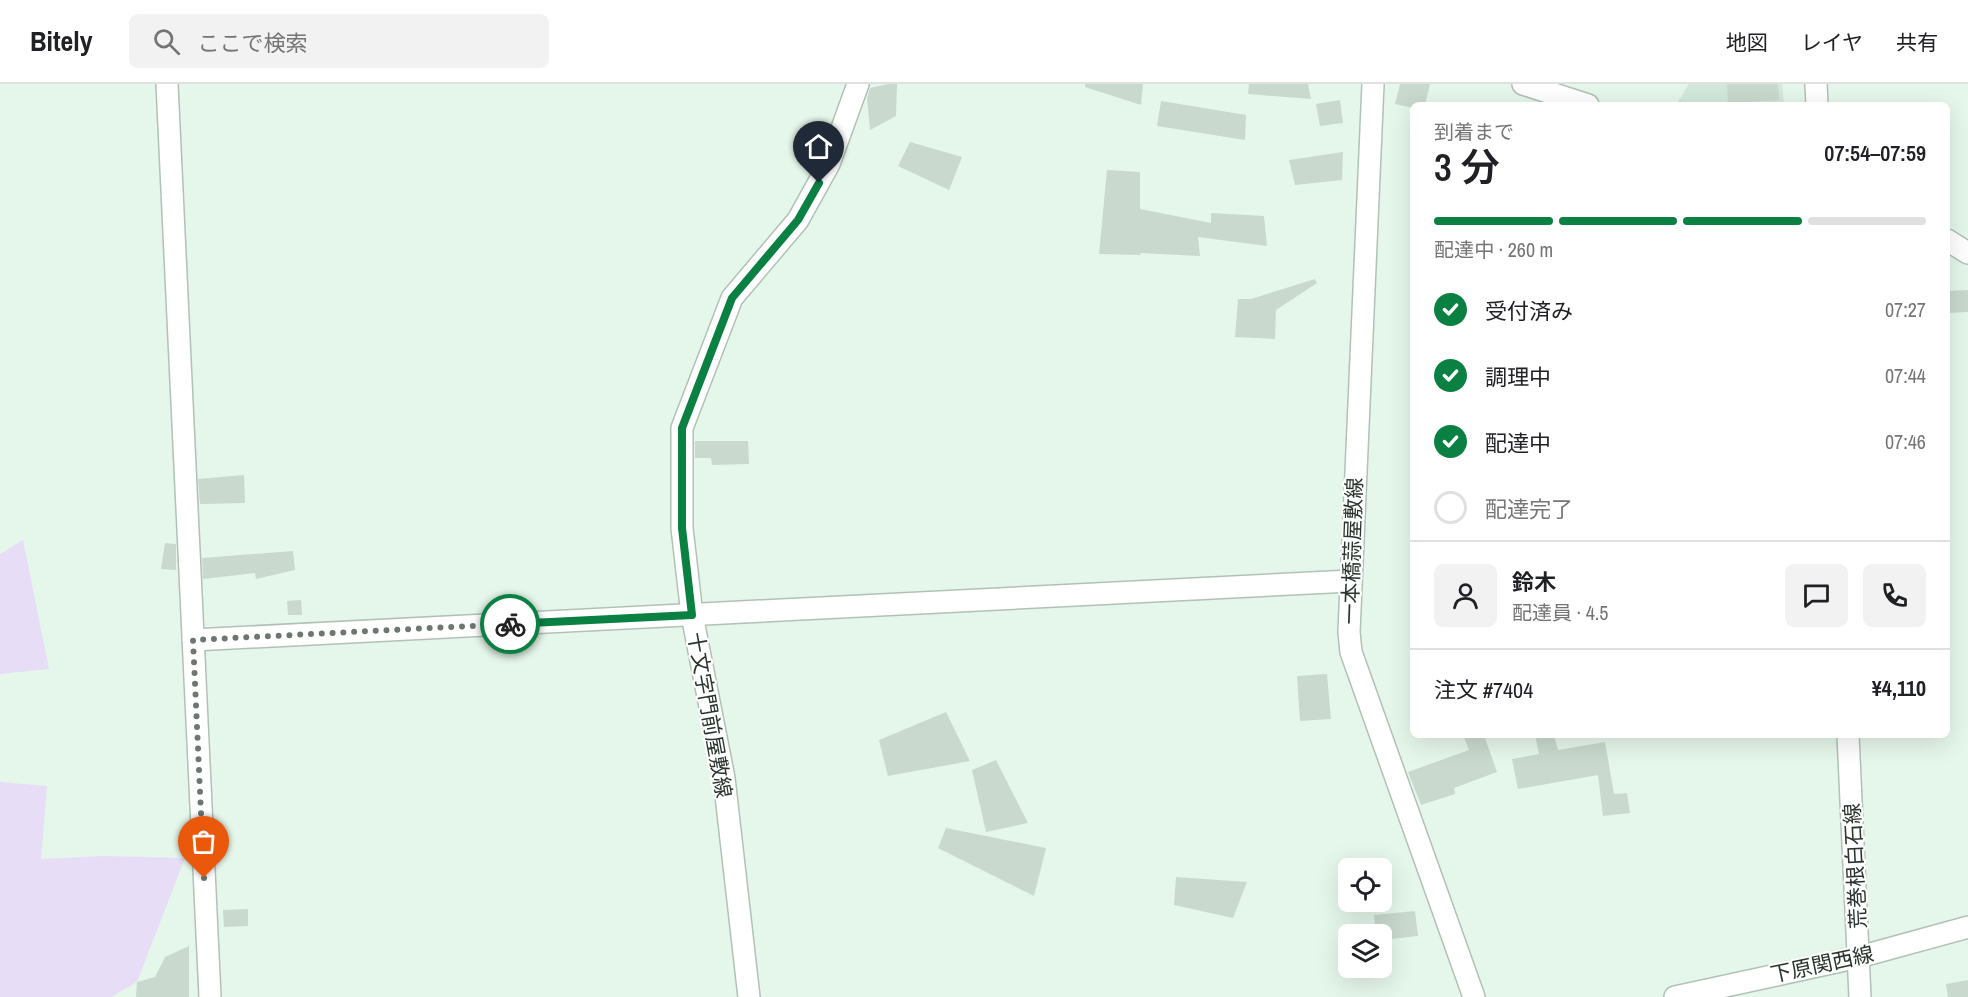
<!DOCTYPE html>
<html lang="ja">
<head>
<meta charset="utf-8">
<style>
	:root { --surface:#fff; --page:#f2f2f2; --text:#202124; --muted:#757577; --line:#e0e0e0; --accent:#0b8043 }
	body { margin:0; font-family:"Archivo Narrow","Noto Sans JP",sans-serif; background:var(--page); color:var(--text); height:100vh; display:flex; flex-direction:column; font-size:22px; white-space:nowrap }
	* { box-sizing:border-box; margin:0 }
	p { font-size:20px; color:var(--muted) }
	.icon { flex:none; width:33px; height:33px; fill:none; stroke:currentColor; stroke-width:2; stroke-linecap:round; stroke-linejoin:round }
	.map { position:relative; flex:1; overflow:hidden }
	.drawer { position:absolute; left:1410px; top:18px; width:540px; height:636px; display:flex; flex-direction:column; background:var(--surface); border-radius:9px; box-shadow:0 6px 24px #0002 }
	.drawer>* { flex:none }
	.fabs { position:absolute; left:1338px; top:774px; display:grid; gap:12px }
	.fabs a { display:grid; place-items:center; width:54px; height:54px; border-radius:9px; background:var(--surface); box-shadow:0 6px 24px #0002; font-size:30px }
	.pin { position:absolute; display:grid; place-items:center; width:51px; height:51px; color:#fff; margin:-62px -26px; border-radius:50% 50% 50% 0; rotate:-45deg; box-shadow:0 0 6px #0007 }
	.pin .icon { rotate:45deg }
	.courier { position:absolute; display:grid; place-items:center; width:60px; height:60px; margin:-30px; border:4px solid #0b8043; border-radius:50%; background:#fff; color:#222; box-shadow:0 2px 8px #0007 }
	.head em { font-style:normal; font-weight:600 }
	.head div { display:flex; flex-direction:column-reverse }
	.head { display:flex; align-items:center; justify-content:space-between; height:102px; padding:0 24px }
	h1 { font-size:39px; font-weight:600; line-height:45px }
	.bar { display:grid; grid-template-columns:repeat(4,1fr); gap:9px 6px; align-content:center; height:72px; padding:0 24px }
	.bar i { height:8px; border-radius:4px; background:var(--line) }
	.bar .on { background:var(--accent) }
	.bar p { grid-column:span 4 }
	.line { display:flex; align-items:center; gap:15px; padding:0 24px; border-top:2px solid var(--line) }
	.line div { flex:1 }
	.round { display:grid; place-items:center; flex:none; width:63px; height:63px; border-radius:9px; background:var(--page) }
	ol { padding:0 24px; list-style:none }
	li { display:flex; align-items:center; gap:18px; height:66px }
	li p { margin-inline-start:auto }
	li .icon { padding:6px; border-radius:50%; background:var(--accent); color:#fff; stroke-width:4 }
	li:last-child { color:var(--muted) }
	li i { width:33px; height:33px; border:3px solid var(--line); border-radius:50% }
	header { display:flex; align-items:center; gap:36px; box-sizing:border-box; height:84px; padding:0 30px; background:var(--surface); border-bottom:2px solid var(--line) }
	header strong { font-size:28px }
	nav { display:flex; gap:33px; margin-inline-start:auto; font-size:21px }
	.search { width:420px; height:54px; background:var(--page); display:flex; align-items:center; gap:15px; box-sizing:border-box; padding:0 21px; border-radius:9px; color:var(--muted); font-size:22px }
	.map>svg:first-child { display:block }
</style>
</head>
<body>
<header>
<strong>Bitely</strong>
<div class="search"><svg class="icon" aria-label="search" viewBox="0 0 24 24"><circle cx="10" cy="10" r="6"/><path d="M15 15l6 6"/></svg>ここで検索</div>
<nav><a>地図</a><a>レイヤ</a><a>共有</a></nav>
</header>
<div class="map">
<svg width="1968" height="913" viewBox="0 0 1968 913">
	<rect width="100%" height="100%" fill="#e5f6ea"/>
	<path fill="#d2e8da" d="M 1689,0 L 1782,0 L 1784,21 L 1676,21 Z"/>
	<g fill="#e7ddf7">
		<path d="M 23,456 L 49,585 L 0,590 L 0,470 Z"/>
		<path d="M 0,698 L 47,702 L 41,775 L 105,772 L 185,774 L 137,898 L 111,913 L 0,913 Z"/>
	</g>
	<g fill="#c9d9ce">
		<path d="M 888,0 L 897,0 L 896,32 L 870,46 L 867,14 L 870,4 Z"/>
		<path d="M 1085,0 L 1143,0 L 1141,21 L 1085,3 Z"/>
		<path d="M 1249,0 L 1308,0 L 1311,15 L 1248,10 Z"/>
		<path d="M 1400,0 L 1430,0 L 1425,21 L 1413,21 L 1413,24 L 1395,20 Z"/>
		<path d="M 1727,0 L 1778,0 L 1779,16 L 1728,19 Z"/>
		<path d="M 1340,16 L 1343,39 L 1320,42 L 1316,20 Z"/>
		<path d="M 1161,17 L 1246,31 L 1245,56 L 1157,42 Z"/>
		<path d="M 910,58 L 962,73 L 949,106 L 898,82 Z"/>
		<path d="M 1343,68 L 1342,96 L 1295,101 L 1289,76 Z"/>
		<path d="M 1107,86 L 1140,88 L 1140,125 L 1211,139 L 1211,129 L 1264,132 L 1267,162 L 1198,153 L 1200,172 L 1140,169 L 1141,171 L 1099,170 Z"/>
		<path d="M 1315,195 L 1317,199 L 1276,226 L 1275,255 L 1235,253 L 1238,215 L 1251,215 Z"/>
		<path d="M 1968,206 L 1968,228 L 1947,229 L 1947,207 Z"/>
		<path d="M 695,357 L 748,357 L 749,380 L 712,381 L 711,374 L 695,374 Z"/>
		<path d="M 244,391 L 245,419 L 200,420 L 198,395 Z"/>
		<path d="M 165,459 L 176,460 L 176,486 L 161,485 Z"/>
		<path d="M 293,467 L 295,486 L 256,495 L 255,489 L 203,495 L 202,474 Z"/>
		<path d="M 301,516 L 302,531 L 288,531 L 287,517 Z"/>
		<path d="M 1327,590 L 1331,635 L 1300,637 L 1297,592 Z"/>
		<path d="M 946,628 L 970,677 L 888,692 L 879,656 Z"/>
		<path d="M 1463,651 L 1484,651 L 1497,688 L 1454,704 L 1455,710 L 1421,721 L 1408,688 L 1469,666 Z"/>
		<path d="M 1535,651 L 1554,651 L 1558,666 L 1605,658 L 1614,710 L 1627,709 L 1630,729 L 1603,732 L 1598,691 L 1518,705 L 1512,675 L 1539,670 Z"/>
		<path d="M 996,676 L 1028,739 L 986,748 L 972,686 Z"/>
		<path d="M 946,744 L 1046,764 L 1034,812 L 938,764 Z"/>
		<path d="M 1176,793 L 1247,798 L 1233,834 L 1174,821 Z"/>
		<path d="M 248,825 L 248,842 L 224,843 L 223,826 Z"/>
		<path d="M 1415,827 L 1418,852 L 1382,856 L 1382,850 L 1376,850 L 1374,831 Z"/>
		<path d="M 189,862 L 189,913 L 136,913 L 137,898 L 155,893 L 165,873 Z"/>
		<path d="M 1968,896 L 1968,913 L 1948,913 L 1946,900 Z"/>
	</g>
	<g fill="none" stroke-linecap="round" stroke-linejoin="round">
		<defs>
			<g id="minor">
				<path d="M 167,0 L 210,913"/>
				<path d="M 1373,0 L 1349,548 L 1351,568 L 1474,913"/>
				<path d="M 1523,0 L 1588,21"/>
				<path d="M 1816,0 L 1817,21"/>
				<path d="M 1947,156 L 1968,169"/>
				<path d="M 193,556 L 1350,497"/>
				<path d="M 1848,651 L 1860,913"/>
				<path d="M 749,913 L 724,694 L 692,531 L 682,444 L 682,344 L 732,214 L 798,136 L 829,80 L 858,0"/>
				<path d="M 1675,913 L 1859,873 L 1968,843"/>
			</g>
		</defs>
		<use href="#minor" stroke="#b1c1b6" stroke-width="24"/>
		<use href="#minor" stroke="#fff" stroke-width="21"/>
	</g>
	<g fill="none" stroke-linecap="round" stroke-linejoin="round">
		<path stroke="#6d7770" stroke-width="6" stroke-dasharray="0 10.8" d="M 204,794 L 193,556 L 510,540"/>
		<path stroke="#0b8043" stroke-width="8" d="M 510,540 L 692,531 L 682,444 L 682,344 L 732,214 L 798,136 L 819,99"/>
	</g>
	<g text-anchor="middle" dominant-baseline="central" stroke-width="4.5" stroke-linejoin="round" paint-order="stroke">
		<g font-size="21" fill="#2c332e" stroke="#fcfffd">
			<text transform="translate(1352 467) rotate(-88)">一本橋蒜屋敷線</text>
			<text transform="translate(710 631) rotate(80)">十文字門前屋敷線</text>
			<text transform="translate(1855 782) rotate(-93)">荒巻根白石線</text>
			<text transform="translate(1822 880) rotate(-12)">下原関西線</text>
		</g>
	</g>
</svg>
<div class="fabs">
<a><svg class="icon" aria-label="locate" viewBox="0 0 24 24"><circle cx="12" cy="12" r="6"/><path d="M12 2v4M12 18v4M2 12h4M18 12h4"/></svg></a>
<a><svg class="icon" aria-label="layers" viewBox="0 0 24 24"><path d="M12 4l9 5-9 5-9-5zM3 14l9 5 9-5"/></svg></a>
</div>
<div class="pin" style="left:204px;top:794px;background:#ea580c"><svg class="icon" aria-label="bag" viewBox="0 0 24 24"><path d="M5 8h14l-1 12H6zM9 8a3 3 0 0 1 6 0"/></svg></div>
<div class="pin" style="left:819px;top:99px;background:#1f2937"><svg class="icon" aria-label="home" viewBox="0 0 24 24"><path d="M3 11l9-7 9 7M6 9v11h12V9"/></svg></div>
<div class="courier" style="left:510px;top:540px"><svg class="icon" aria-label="bike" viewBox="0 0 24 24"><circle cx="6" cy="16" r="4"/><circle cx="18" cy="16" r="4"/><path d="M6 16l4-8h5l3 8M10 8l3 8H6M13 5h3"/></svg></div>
<section class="drawer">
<div class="head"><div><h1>3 分</h1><p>到着まで</p></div><em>07:54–07:59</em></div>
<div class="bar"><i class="on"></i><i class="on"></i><i class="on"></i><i></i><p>配達中 · 260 m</p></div>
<ol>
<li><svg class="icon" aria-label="check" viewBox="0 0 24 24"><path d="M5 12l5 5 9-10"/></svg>受付済み<p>07:27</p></li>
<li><svg class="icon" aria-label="check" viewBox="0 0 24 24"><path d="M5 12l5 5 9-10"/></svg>調理中<p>07:44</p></li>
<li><svg class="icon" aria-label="check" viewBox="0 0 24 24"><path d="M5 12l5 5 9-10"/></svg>配達中<p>07:46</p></li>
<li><i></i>配達完了</li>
</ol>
<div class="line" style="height:108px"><a class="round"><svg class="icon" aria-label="person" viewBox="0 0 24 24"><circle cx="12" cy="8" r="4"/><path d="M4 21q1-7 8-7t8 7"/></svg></a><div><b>鈴木</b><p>配達員 · 4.5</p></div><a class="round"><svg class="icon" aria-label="chat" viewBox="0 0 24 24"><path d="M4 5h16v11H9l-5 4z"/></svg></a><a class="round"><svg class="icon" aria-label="phone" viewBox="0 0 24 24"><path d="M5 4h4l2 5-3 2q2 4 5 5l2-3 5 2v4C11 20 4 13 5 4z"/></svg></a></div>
<div class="line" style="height:78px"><div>注文 #7404</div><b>¥4,110</b></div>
</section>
</div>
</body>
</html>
